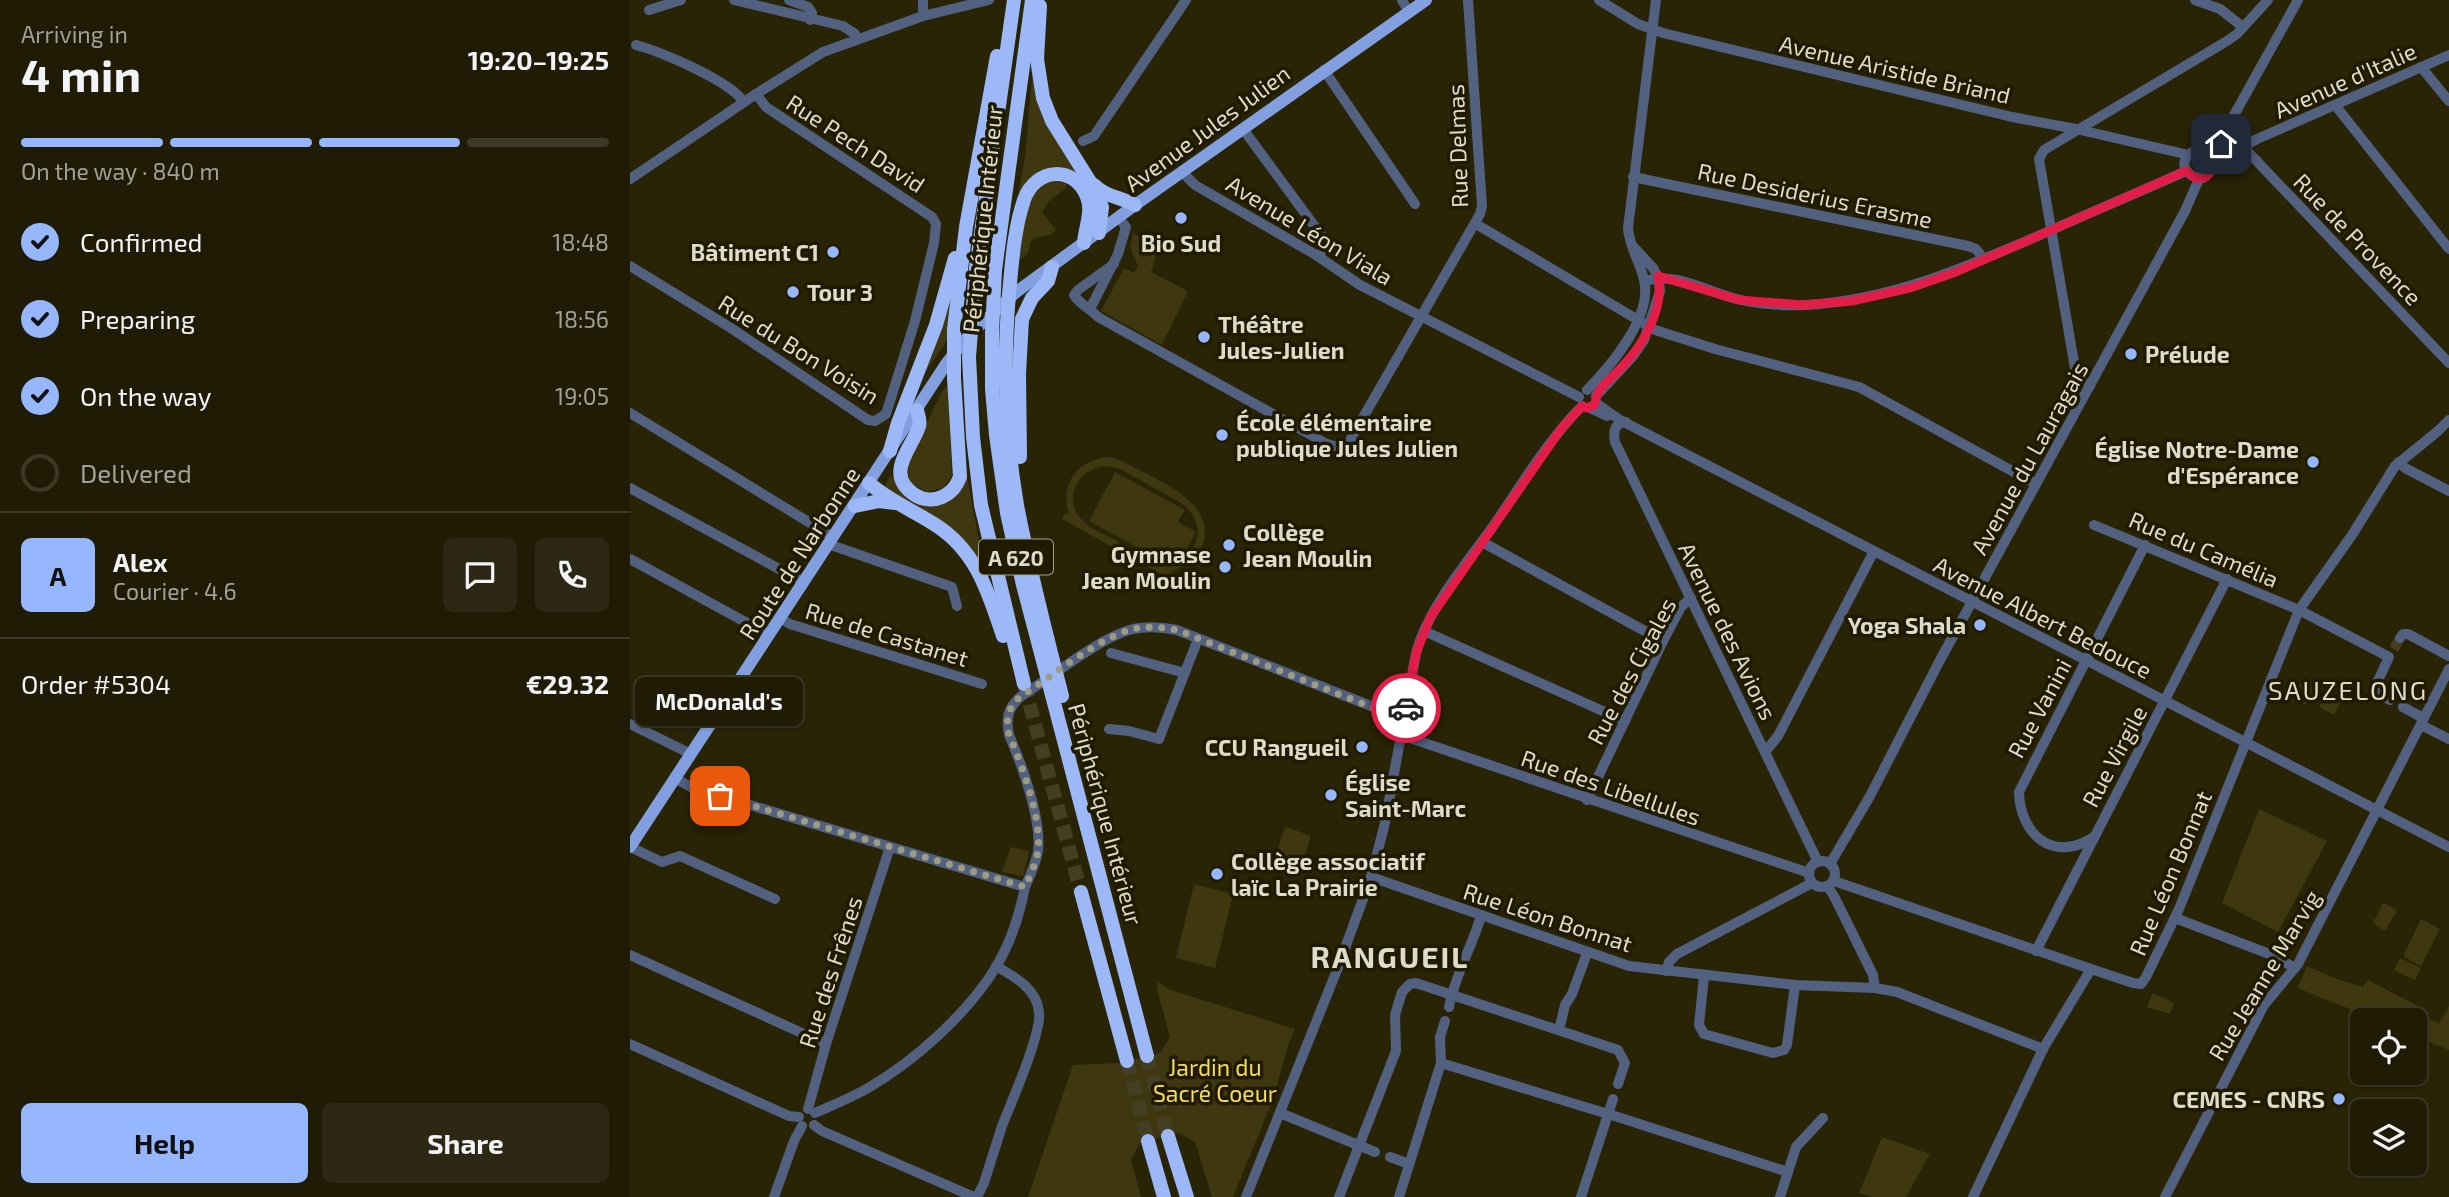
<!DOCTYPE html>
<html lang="en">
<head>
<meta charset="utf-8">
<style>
	:root { --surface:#1f1b04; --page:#2c2813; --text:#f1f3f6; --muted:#a1a19a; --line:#3c3926; --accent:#96b6fd }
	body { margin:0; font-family:"Exo 2",sans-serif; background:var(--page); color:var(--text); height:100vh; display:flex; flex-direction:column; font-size:26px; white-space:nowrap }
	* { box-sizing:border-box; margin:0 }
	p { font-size:23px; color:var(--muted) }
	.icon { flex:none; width:38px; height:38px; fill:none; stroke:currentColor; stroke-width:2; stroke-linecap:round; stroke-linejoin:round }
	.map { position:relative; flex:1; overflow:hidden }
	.side { display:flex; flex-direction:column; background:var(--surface); width:630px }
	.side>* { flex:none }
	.tools { position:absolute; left:1720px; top:1008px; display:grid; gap:14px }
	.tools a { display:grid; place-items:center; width:77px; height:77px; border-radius:10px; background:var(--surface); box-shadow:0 2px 5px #0004,0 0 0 2px var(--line); font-size:35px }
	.pin { position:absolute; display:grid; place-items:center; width:60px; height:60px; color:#fff; margin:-30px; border-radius:14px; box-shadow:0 4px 10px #0006 }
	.courier { position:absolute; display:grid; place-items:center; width:70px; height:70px; margin:-35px; border:5px solid #e11d48; border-radius:50%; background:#fff; color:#222; box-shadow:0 2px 9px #0007 }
	.bubble { position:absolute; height:49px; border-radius:10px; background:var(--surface); box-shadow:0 2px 5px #0004,0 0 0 2px var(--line); font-size:23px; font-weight:700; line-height:49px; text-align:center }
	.overview em { font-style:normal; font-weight:700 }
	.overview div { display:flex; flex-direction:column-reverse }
	.overview { display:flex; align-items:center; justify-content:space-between; height:119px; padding:0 21px }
	h1 { font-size:46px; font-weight:700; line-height:52px }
	.bar { display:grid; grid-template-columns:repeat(4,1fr); gap:10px 7px; align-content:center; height:84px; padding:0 21px }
	.bar i { height:9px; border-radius:5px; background:var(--line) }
	.bar .selected { background:var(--accent) }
	.bar p { grid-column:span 4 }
	.line { display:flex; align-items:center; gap:18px; padding:0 21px; border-top:2px solid var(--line) }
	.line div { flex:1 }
	.round { display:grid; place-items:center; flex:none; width:74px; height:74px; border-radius:10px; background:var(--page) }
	ol { padding:0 21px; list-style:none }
	li { display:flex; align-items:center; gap:21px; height:77px }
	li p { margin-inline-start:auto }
	li .icon { padding:7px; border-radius:50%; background:var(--accent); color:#111; stroke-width:4 }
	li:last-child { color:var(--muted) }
	li i { width:38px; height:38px; border:4px solid var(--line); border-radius:50% }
	.cta { display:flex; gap:14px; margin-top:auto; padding:14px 21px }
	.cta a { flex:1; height:80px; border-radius:10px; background:var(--accent); color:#111; font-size:28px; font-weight:700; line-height:80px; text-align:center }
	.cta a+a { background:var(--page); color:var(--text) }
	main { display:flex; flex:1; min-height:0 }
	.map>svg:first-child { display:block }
</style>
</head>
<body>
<main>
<section class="side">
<div class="overview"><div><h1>4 min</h1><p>Arriving in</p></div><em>19:20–19:25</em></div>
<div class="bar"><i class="selected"></i><i class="selected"></i><i class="selected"></i><i></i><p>On the way · 840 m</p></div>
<ol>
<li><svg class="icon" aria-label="check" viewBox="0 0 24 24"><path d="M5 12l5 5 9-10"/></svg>Confirmed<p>18:48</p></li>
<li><svg class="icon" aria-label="check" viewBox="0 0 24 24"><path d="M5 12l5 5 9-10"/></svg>Preparing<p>18:56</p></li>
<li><svg class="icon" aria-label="check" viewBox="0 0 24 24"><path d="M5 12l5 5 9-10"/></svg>On the way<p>19:05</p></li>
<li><i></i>Delivered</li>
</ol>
<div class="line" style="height:126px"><b class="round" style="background:var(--accent);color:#111">A</b><div><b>Alex</b><p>Courier · 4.6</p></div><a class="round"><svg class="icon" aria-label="chat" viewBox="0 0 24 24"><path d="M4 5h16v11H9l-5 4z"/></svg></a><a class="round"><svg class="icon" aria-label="phone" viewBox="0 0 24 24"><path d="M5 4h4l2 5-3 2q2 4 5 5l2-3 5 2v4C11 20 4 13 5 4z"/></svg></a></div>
<div class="line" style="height:91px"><div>Order #5304</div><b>€29.32</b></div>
<div class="cta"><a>Help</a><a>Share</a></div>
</section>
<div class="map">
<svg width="1819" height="1197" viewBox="0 0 1819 1197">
	<rect width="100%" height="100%" fill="#292406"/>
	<g fill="#3f370f" fill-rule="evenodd">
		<path d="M 402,77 L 404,77 L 448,173 C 400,169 405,168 385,212 L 395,157 Z"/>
		<path d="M 423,180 L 437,183 L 436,188 L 419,201 L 412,212 L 426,230 L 420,235 L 404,238 L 400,244 L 398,253 L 391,259 L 389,258 C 392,239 395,202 409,188 C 412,185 419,182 423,180 Z"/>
		<path d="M 503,233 L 528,249 L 521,272 L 558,291 L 532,345 L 471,311 L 494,268 L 504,273 L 508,266 L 500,247 Z"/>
		<path d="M 318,302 L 322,303 L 321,335 L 295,373 L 293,372 Z"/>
		<path d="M 318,386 L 322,476 L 313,488 L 297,492 L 282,484 L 275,469 L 312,391 Z"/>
		<path d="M 481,457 L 492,461 C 522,478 587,500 573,544 C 568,558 555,567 541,571 L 569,586 L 565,593 L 432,519 L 436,513 L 439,514 C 429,483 449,458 481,457 ZM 476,466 L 490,469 L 553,504 C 564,514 571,526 566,542 C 552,582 511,554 489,542 C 477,535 461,530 452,520 C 431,498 449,468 476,466 Z"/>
		<path d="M 336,471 L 351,551 L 358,574 L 356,575 L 254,487 L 261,474 L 264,479 L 301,504 Z"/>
		<path d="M 485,472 L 555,510 L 548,522 L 566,532 L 553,556 L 536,547 L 529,559 L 459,521 Z"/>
		<path d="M 1672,682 L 1684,688 L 1676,705 L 1663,698 Z"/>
		<path d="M 1695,695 L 1710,703 L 1704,715 L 1689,707 Z"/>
		<path d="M 1629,809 L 1697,841 L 1648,932 L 1592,903 Z"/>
		<path d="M 657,827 L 681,836 L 670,870 L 644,862 L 654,829 Z"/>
		<path d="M 381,847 L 399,851 L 393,876 L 372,872 Z"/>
		<path d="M 564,884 L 603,894 L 585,968 L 546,958 Z"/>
		<path d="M 1753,903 L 1767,910 L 1756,930 L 1753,930 L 1743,923 Z"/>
		<path d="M 1791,919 L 1810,929 L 1791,966 L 1773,956 Z"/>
		<path d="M 1770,958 L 1791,968 L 1785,980 L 1764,970 Z"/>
		<path d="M 1677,966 L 1707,979 L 1733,987 L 1738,980 L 1790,1007 L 1789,1013 L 1809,1024 L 1819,1006 L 1819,1050 L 1785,1036 L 1785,1020 L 1747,1020 L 1667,988 Z"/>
		<path d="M 528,982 L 541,990 L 665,1029 L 658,1045 L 644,1097 L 603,1197 L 582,1197 L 565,1142 L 548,1133 L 510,1143 L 501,1159 L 511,1197 L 398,1197 L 443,1065 L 489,1063 L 530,1053 L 540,1037 L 527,990 Z"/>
		<path d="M 1523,993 L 1544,1003 L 1540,1014 L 1517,1007 Z"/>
		<path d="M 1252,1137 L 1300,1154 L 1276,1197 L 1243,1197 L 1229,1193 Z"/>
	</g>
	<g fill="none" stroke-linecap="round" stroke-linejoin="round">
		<path stroke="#443f23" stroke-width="10" stroke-dasharray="10 5" stroke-linecap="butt" d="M 1764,649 L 1770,638"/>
		<g stroke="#443f23" stroke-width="14" stroke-dasharray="14 7" stroke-linecap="butt">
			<path d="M 394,684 L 451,892"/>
			<path d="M 517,1056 L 538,1136"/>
			<path d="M 497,1061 L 518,1141"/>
		</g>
		<g stroke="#536180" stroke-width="10">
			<path d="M 104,0 L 213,26 L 225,34 L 226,39"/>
			<path d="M 159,0 L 178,7 L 182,13 L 180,20"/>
			<path d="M 772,0 L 779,12"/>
			<path d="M 969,0 L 1008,24 L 1033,33 L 1382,117 L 1446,129 L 1559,155"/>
			<path d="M 1565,0 L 1590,9 L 1613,27"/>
			<path d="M 19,10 L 51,0"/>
			<path d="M 293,16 L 293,0"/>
			<path d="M 6,45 C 32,52 100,81 114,102"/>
			<path d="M 1791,67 L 1819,101"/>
			<path d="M 694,70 L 785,204"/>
			<path d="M 1705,105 L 1819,249"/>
			<path d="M 613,129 L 694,239 L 695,244 L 691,253 L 686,255"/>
			<path d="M 1604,134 L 1619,153 L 1819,363"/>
			<path d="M 453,141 L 464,136 L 556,0"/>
			<path d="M 1591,144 L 1598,126 L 1668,0"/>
			<path d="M 1573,151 L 1581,158 L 1582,170 L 1573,178 C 1559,179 1546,164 1561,153 C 1566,149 1571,151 1577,150 C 1582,149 1587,146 1592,144 C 1600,142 1607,141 1615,140"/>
			<path d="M 1583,166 L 1592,158 L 1627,139 L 1819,55"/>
			<path d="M 553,173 L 565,185 L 686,255 L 730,285 L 949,397"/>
			<path d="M 1003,177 L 1338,246 L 1346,249 L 1354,259"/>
			<path d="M 0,179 L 126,94 L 193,52 L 293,16 L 359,0"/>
			<path d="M 846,224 L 1025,330 L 1085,349 L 1229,387 L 1406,484"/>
			<path d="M 484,264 L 448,290 L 444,295 C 449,304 461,309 468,317 L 697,444 C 706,447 711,448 719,442 L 850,214 L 852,206 L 838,0"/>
			<path d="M 0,266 L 101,328 L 238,420 L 245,421 L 256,414 L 285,321 L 304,243 L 306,224 L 302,217 L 136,107 L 126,94"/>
			<path d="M 1015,281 C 1045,271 1077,292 1107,299 C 1127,304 1155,306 1176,305 C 1265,300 1343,264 1424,229 C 1468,209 1512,191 1556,171"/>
			<path d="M 460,309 L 488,254 L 496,227 L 489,218"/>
			<path d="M 1460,386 L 1446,374 L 1409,159 L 1414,150 L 1597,41 L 1607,34 L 1638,0"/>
			<path d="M 957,390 C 981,366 1023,316 1014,280 C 1010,261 1000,250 998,228 L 1026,0"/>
			<path d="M 966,396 L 1003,356 L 1014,340 L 1030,291 L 1028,277 L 1023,268 L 1002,245"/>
			<path d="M 966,403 L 990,420 L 1079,466 L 1819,847"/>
			<path d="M 960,408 L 977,416"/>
			<path d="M 0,413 L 203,537"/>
			<path d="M 996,422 C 984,423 983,432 985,442 L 1188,862"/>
			<path d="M 1769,462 L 1775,468 L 1819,491"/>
			<path d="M 0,488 L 173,582"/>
			<path d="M 1464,525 L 1669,610 L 1759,657 L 1745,687 L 1747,693 L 1760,700"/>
			<path d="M 852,542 L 1033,641"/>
			<path d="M 198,544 L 322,587 L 327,606"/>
			<path d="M 0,559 L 139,635"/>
			<path d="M 150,618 L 160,624 L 352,684"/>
			<path d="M 794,631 L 995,721"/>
			<path d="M 1770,638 L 1773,634 L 1778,634 L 1819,656"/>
			<path d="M 481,653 L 555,673"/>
			<path d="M 1773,707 L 1793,718"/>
			<path d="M 0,724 L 61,754"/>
			<path d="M 1791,725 L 1819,739"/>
			<path d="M 479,729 L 499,731 L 529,739 L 568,639"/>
			<path d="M 771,735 L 1179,873"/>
			<path d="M 1135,752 L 1148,736 L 1244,551"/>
			<path d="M 46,779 L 63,788 L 395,887 C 390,913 380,944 366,967 C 338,1013 285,1061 238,1088 C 221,1098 203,1105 185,1113"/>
			<path d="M 957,800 L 1033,641 L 1051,607 L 1061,598"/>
			<path d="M 1462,838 C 1423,863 1390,834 1389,792 L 1515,545"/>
			<path d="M 0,847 L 32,862 L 50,856 L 145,899"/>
			<circle cx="1192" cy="874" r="13"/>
			<path d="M 1200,864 L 1240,796 L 1309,662 L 1555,211 L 1569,179"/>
			<path d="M 741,877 L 999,966 L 1165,985 L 1245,988 L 1267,992 L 1413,1049 L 1461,969 L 1503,983 L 1511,984 L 1516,977 L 1549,909 L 1669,610 L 1722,535 L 1765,466 L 1808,431 L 1819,420"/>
			<path d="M 1204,881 L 1461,969"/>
			<path d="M 1197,886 L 1204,896 L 1243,975 L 1245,988"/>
			<path d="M 395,887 C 400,876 406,863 408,851 C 412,820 392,765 379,735 C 376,719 377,709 390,697 C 420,678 470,637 503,629 C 518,626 532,627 547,630 L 774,719"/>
			<path d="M 1545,918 L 1642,955 L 1665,968"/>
			<path d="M 1406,951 L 1597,579"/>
			<path d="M 0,955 L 196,1044"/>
			<path d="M 1036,971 L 1039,962 L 1047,954 L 1182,883"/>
			<path d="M 1074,976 L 1069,1025 L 1074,1034 L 1143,1053 L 1154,1050 L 1157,1045 L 1165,985"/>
			<path d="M 819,1007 C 825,975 842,947 851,916"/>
			<path d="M 929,1030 L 935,1005 L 942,994 L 957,953"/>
			<path d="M 0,1044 L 159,1116 L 169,1117"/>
			<path d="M 811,1063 L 991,1118 L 1158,1172"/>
			<path d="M 178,1109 L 196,1044 L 260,847"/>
			<path d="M 650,1113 L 745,1152"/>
			<path d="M 184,1125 L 192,1131 L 344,1197"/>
			<path d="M 760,1157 L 779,1164"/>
			<path d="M 144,1197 L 164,1141 L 172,1126"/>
			<path d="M 347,1197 L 354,1183 C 360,1164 366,1145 372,1126 C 381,1103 412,1033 409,1012 C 407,989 385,977 366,966"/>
			<path d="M 616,1197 L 707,970 L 741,877 L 755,823 L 786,653 C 799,605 840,560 868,519 C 894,481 919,439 952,406"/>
			<path d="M 709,1197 L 766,1051 L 765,1015 L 772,992 L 780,984 L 786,983 L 988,1050 L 995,1063 L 988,1084"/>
			<path d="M 769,1197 L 811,1063 L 810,1037 L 815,1021"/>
			<path d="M 951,1197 L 983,1099"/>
			<path d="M 1150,1197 L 1166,1147 L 1193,1118"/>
			<path d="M 1343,1197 L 1413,1049"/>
			<path d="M 1535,1197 L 1634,1005 L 1668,964 L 1819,669"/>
		</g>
		<path stroke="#829fdf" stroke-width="12" d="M 0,847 L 316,364 L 338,336 L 385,293 L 505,205 L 796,0"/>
		<g stroke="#9cb8f6" stroke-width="14">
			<path d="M 384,0 L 346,268 L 339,357 L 343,437 L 351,505 L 394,684"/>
			<path d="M 402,0 L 365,270 L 362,333 L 362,389 L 366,435 L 377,513 L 393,585 L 517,1056"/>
			<path d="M 410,6 L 407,59 L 413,98 L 422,121 L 467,193 L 472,207 L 469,233"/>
			<path d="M 464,185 C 476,197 491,197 505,205"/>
			<path d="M 287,410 C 288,415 291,421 289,426 C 282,449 253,474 285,495 C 293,500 303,501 312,497 C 322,492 326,487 330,477 L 324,378 L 324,329 L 336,227 L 367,56"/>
			<path d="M 260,451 L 268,423 L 306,325 L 325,258"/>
			<path d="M 390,457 L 389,374 L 392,319 L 402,298 L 418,281 L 422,267"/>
			<path d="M 239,483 C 258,500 282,510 304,524 C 346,550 358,591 373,636"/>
			<path d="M 225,506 L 249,501 L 265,503"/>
			<path d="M 432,696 C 416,633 399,569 387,505 C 375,435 373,364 379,294 C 382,263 384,229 394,200 C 405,168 444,164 457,197 C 463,211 455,228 454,243"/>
			<path d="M 451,892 L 497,1061"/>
			<path d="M 538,1136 L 557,1197"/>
			<path d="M 518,1141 L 534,1197"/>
		</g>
	</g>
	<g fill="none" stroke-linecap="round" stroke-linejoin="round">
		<path stroke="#9e9b85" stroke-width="7" stroke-dasharray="0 12.6" d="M 90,796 L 395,887 C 400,876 406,863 408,851 C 412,819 392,765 379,735 C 376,719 377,709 390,697 C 421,677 468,638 503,629 C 518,626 532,627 547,630 L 769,718 L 774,719 L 776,708"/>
		<path stroke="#e11d48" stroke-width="9" d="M 776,708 L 786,653 L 800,618 L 931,429 L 952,406 L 957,408 L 964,405 C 966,402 966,398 967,395 C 970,386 983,377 989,370 C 1012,347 1035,310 1028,276 L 1109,300 L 1173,305 L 1222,301 L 1280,288 L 1326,272 L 1556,171 L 1565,178 C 1570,178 1572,179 1576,177 C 1578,175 1602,144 1604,141 L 1591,144"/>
	</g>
	<g fill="#96b6fd" stroke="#201a00" stroke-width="2.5">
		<circle cx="551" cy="218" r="7"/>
		<circle cx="203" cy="252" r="7"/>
		<circle cx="163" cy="292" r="7"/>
		<circle cx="574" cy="337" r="7"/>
		<circle cx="1501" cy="354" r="7"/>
		<circle cx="592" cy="435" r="7"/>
		<circle cx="1683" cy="462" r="7"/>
		<circle cx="599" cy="545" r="7"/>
		<circle cx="595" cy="567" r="7"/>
		<circle cx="1350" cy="625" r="7"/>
		<circle cx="732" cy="747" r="7"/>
		<circle cx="701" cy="795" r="7"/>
		<circle cx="587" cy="874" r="7"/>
		<circle cx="1709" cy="1099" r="7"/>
	</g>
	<g text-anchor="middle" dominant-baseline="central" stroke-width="7" stroke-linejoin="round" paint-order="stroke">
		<rect fill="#201a00" stroke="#a4a18d" stroke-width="2" x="349" y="539.5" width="74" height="35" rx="5"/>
		<g font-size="21" font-weight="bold" fill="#dddbc9">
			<text x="386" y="557">A 620</text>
		</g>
		<g font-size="23" fill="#dddbc9" stroke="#201a00">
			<text transform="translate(1265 69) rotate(13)">Avenue Aristide Briand</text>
			<text transform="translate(1715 80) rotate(-24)">Avenue d'Italie</text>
			<text transform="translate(577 128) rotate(-36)">Avenue Jules Julien</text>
			<text transform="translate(226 143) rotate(33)">Rue Pech David</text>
			<text transform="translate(827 146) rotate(-92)">Rue Delmas</text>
			<text transform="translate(1185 195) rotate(12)">Rue Desiderius Erasme</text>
			<text transform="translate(352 219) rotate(-84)">Périphérique Intérieur</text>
			<text transform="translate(680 230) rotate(31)">Avenue Léon Viala</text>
			<text transform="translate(1728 239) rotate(46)">Rue de Provence</text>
			<text transform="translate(169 349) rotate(32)">Rue du Bon Voisin</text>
			<text transform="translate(1399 458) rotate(-61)">Avenue du Lauragais</text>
			<text transform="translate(1574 549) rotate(23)">Rue du Camélia</text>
			<text transform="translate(169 553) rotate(-57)">Route de Narbonne</text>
			<text transform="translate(1413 617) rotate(27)">Avenue Albert Bedouce</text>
			<text transform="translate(1098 631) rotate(64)">Avenue des Avions</text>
			<text transform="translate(257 634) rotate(17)">Rue de Castanet</text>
			<text transform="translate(1001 671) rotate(-62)">Rue des Cigales</text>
			<text transform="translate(1409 708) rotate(-62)">Rue Vanini</text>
			<text transform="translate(1484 756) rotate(-62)">Rue Virgile</text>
			<text transform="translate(981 787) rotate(19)">Rue des Libellules</text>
			<text transform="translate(476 814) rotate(75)">Périphérique Intérieur</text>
			<text transform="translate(1540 873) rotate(-67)">Rue Léon Bonnat</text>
			<text transform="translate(918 917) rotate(18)">Rue Léon Bonnat</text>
			<text transform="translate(200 972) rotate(-72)">Rue des Frênes</text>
			<text transform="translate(1634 975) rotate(-59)">Rue Jeanne Marvig</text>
		</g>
		<g font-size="23" font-weight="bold" fill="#dddbc9" stroke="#201a00" text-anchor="start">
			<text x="551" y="243" text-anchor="middle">Bio Sud</text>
			<text x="189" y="252" text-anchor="end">Bâtiment C1</text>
			<text x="177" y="292">Tour 3</text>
			<text x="588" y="324">Théâtre<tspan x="588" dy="26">Jules-Julien</tspan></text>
			<text x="1515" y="354">Prélude</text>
			<text x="606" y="422">École élémentaire<tspan x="606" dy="26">publique Jules Julien</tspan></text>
			<text x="1669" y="449" text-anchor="end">Église Notre-Dame<tspan x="1669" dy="26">d'Espérance</tspan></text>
			<text x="613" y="532">Collège<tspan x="613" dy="26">Jean Moulin</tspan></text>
			<text x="581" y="554" text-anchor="end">Gymnase<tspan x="581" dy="26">Jean Moulin</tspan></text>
			<text x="1336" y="625" text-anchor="end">Yoga Shala</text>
			<text x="718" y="747" text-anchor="end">CCU Rangueil</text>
			<text x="715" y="782">Église<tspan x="715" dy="26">Saint-Marc</tspan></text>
			<text x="601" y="861">Collège associatif<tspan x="601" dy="26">laïc La Prairie</tspan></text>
			<text x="1695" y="1099" text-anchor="end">CEMES - CNRS</text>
		</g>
		<g font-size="23" fill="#f3dc5c" stroke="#201a00">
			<text x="585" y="1067">Jardin du<tspan x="585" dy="26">Sacré Coeur</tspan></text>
		</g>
		<g font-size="26" letter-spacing="2" fill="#dddbc9" stroke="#201a00">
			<text x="1718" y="689">SAUZELONG</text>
		</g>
		<g font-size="30" font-weight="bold" letter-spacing="2" fill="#dddbc9" stroke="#201a00">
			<text x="760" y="956">RANGUEIL</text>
		</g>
	</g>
</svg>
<div class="tools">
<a><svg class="icon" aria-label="locate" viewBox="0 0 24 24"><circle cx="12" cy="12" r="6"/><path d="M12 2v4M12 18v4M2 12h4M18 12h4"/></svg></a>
<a><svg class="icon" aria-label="layers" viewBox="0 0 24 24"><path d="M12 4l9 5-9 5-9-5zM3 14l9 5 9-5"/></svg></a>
</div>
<div class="pin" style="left:90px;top:796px;background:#ea580c"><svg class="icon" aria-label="bag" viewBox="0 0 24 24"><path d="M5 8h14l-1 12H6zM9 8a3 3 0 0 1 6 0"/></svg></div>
<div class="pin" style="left:1591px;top:144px;background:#1f2937"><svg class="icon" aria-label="home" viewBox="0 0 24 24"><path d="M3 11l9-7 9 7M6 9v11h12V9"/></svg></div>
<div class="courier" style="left:776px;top:708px"><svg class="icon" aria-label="car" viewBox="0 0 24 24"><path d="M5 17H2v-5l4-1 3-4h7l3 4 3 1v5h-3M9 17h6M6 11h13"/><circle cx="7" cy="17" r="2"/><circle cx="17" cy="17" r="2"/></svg></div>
<div class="bubble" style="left:5px;top:677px;width:168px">McDonald's</div>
</div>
</main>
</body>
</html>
